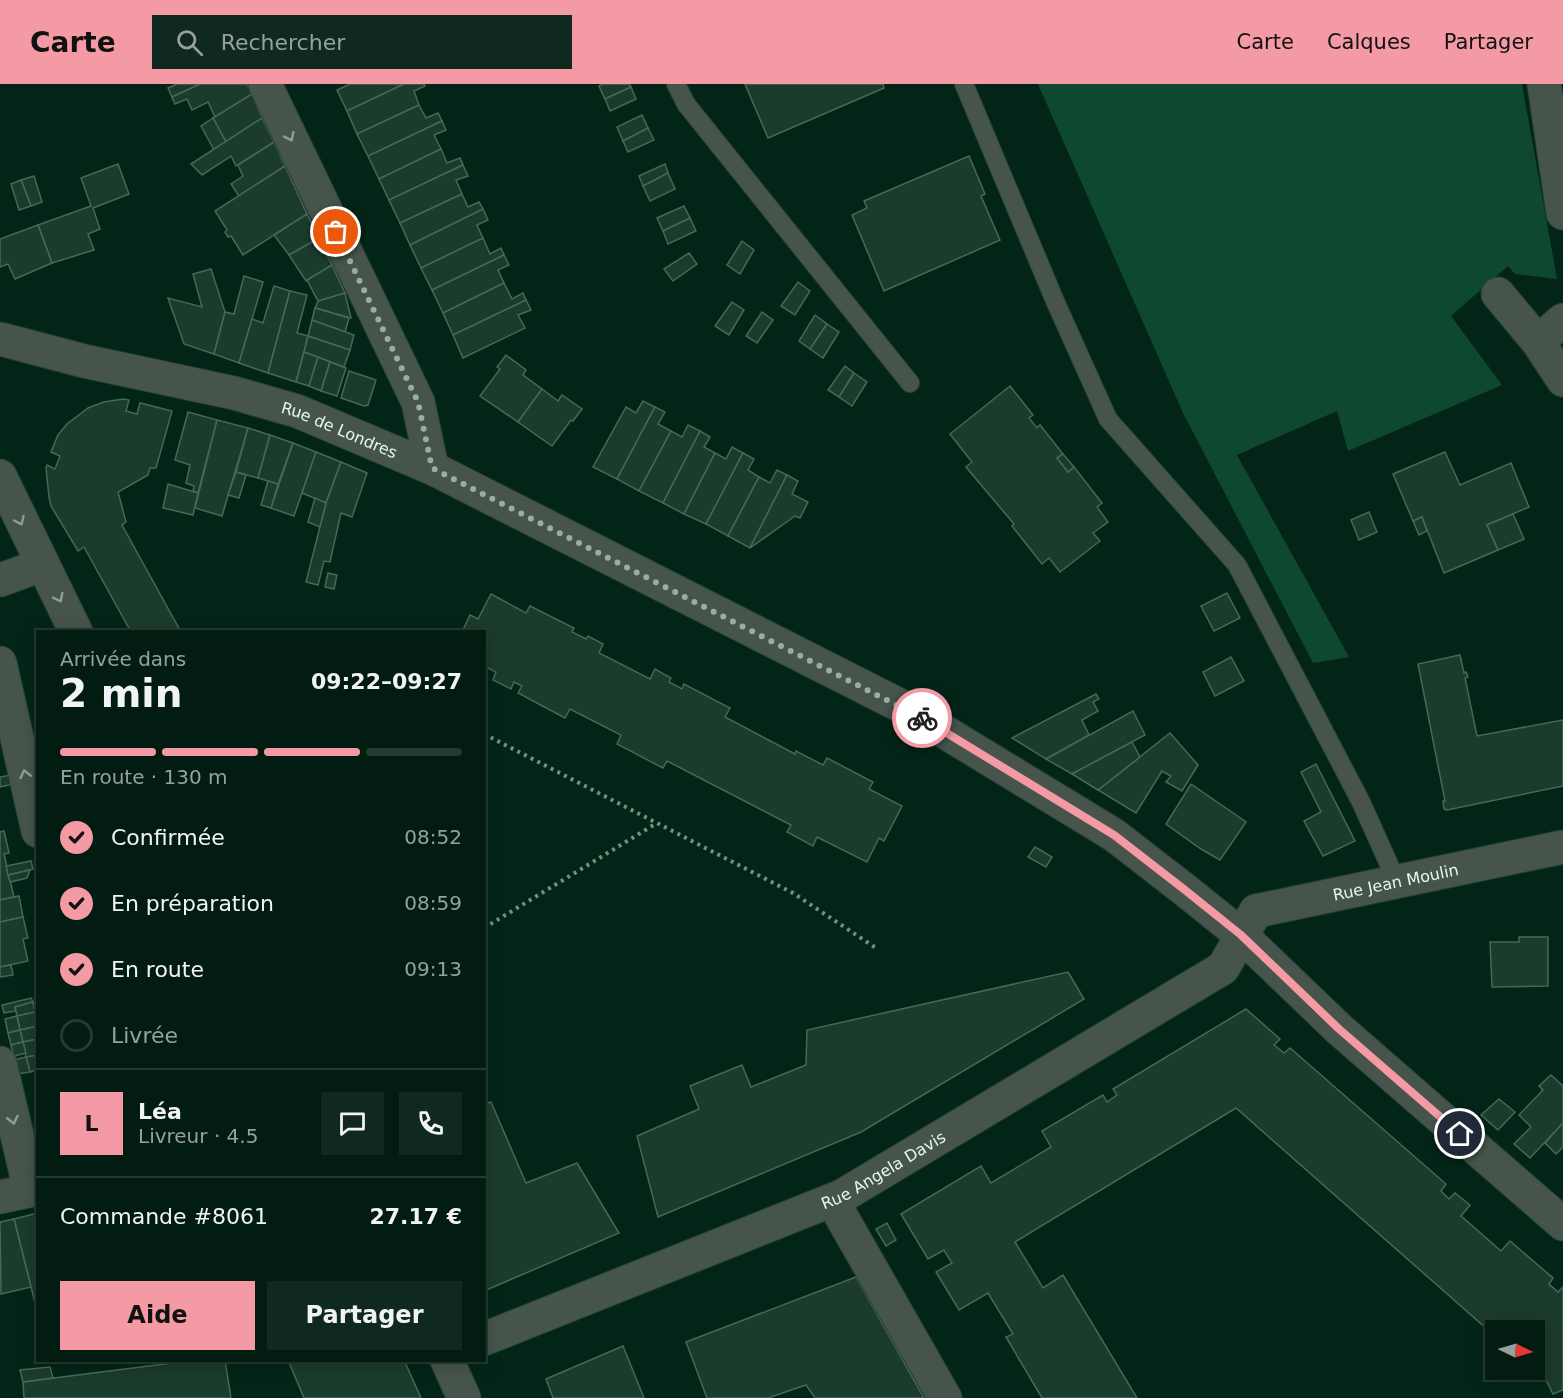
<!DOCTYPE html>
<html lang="fr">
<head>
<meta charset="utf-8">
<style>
	:root { --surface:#021c11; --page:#10291f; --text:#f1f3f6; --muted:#96a19f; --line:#233a31; --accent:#f49aa5 }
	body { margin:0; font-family:"DejaVu Sans",sans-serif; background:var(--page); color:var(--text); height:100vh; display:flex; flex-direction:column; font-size:22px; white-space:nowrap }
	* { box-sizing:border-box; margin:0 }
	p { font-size:20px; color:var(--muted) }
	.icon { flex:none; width:33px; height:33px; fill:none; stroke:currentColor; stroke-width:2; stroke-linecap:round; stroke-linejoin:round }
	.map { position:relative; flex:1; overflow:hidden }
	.panel { position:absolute; left:36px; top:546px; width:450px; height:732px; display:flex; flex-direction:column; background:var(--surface); border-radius:0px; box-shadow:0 3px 15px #0003,0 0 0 2px var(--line) }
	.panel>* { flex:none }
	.needle { width:39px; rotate:95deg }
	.controls { position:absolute; left:1485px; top:1236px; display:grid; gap:12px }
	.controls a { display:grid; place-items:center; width:60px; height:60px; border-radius:0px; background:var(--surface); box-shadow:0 3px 15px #0003,0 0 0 2px var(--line); font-size:30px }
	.pin { position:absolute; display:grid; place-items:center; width:51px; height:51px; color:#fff; margin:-26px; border:3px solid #fff; border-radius:50%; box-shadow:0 2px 6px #0007 }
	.courier { position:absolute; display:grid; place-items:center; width:60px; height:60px; margin:-30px; border:4px solid #f49aa5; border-radius:50%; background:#fff; color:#222; box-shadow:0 2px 8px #0007 }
	.overview em { font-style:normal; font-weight:600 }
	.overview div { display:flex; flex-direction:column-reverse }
	.overview { display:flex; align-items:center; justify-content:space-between; height:102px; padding:0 24px }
	h1 { font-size:39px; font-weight:600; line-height:45px }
	.bar { display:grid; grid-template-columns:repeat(4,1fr); gap:9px 6px; align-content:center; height:72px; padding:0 24px }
	.bar i { height:8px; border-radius:4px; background:var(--line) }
	.bar .on { background:var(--accent) }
	.bar p { grid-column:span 4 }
	.line { display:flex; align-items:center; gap:15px; padding:0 24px; border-top:2px solid var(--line) }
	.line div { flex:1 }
	.round { display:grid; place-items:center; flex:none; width:63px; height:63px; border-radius:0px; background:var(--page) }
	ol { padding:0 24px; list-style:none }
	li { display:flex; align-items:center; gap:18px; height:66px }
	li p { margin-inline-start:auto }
	li .icon { padding:6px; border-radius:50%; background:var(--accent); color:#111; stroke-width:4 }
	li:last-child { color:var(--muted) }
	li i { width:33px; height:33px; border:3px solid var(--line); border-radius:50% }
	.button { display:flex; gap:12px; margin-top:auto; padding:12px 24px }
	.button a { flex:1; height:69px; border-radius:0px; background:var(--accent); color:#111; font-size:24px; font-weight:600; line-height:69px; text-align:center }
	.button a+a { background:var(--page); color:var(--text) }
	header { display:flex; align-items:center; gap:36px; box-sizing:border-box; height:84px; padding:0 30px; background:var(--accent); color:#111 }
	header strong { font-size:28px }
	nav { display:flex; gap:33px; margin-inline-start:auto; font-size:21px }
	.search { width:420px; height:54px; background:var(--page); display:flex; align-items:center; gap:15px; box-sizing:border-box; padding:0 21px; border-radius:0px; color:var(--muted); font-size:22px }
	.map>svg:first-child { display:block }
</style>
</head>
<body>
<header>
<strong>Carte</strong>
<div class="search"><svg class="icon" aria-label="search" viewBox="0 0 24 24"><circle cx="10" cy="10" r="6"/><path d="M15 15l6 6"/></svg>Rechercher</div>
<nav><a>Carte</a><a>Calques</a><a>Partager</a></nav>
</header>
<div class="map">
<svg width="1563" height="1314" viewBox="0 0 1563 1314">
	<rect width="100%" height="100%" fill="#032517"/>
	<path fill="#0e4831" d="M 1038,0 L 1522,0 L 1557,195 L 1515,190 L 1508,182 L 1451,232 L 1502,301 L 1348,367 L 1337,327 L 1237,371 L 1349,573 L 1313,579 L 1183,329 Z"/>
	<g fill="#1b3b2c" stroke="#476857" stroke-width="1.5">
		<path d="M 177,0 L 200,0 L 172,13 L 168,4 Z"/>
		<path d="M 200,0 L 247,0 L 252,10 L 215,33 L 208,18 L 192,26 L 187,15 L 175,20 L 172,13 Z"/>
		<path d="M 350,0 L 404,0 L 347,27 L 337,6 Z"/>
		<path d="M 404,0 L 424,0 L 425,2 L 414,7 L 419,21 L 357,50 L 347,27 Z"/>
		<path d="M 603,0 L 629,0 L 631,3 L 605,15 L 599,2 Z"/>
		<path d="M 745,0 L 883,0 L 884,4 L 768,54 Z"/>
		<path d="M 631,3 L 636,15 L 610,27 L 605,15 Z"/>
		<path d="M 252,10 L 262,34 L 226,58 L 213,34 Z"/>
		<path d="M 419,21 L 426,34 L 438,29 L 442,37 L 368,72 L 357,50 Z"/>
		<path d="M 642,31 L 648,44 L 623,57 L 617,43 Z"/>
		<path d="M 213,34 L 226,58 L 214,66 L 201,42 Z"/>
		<path d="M 262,34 L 274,58 L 236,82 L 231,72 L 202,91 L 191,80 Z"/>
		<path d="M 442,37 L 446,46 L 434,51 L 441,65 L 379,95 L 368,72 Z"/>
		<path d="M 648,44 L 654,56 L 628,68 L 623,57 Z"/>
		<path d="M 274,58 L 285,82 L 239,112 L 231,100 L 243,92 L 238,81 Z"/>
		<path d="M 441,65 L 447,79 L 460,74 L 463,81 L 389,116 L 379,95 Z"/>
		<path d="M 969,72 L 985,110 L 981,112 L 1000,156 L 884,207 L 852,131 L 867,124 L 864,117 Z"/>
		<path d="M 118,80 L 129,110 L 93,124 L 100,145 L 88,150 L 94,166 L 52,179 L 38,141 L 91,122 L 81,94 Z"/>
		<path d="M 665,80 L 668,89 L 643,102 L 639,92 Z"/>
		<path d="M 463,81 L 468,92 L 456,96 L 462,110 L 400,139 L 389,116 Z"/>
		<path d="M 285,82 L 307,130 L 243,171 L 231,152 L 228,153 L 225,148 L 227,146 L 215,127 Z"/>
		<path d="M 668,89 L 675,105 L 650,117 L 643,102 Z"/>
		<path d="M 34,92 L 42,118 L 31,122 L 21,96 Z"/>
		<path d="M 21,96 L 31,122 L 19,126 L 11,100 Z"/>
		<path d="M 462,110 L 468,123 L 479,118 L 483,125 L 410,161 L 400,139 Z"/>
		<path d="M 684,122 L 690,134 L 663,147 L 657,134 Z"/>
		<path d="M 483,125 L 488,136 L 477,141 L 483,154 L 421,184 L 410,161 Z"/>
		<path d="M 307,130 L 319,154 L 289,171 L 274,151 Z"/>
		<path d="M 690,134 L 696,147 L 668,160 L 663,147 Z"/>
		<path d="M 38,141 L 52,179 L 15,195 L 8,180 L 0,183 L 0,155 Z"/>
		<path d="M 319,154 L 332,181 L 306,197 L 289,171 Z"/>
		<path d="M 483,154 L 490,170 L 501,164 L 504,171 L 432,206 L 421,184 Z"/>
		<path d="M 742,157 L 754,166 L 740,190 L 727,181 Z"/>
		<path d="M 689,169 L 697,180 L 673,197 L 664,185 Z"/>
		<path d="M 504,171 L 509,181 L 498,186 L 504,199 L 443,229 L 432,206 Z"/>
		<path d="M 332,181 L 345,209 L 318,217 L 307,196 Z"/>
		<path d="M 211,185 L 225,228 L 214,270 L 184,260 L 168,214 L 202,223 L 193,190 Z"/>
		<path d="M 244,192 L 263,198 L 239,279 L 214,270 L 225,228 L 234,230 Z"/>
		<path d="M 798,198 L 810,207 L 795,231 L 781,222 Z"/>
		<path d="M 504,199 L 512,215 L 523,209 L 526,216 L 453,251 L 443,229 Z"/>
		<path d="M 274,202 L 290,207 L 268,289 L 239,279 L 252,235 L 263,239 Z"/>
		<path d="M 290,207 L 307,211 L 297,249 L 308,252 L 296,298 L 268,289 Z"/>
		<path d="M 345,209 L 351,234 L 315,224 L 318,217 Z"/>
		<path d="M 526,216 L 531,226 L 518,231 L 525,244 L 463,274 L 453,251 Z"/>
		<path d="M 732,218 L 744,226 L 729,251 L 715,242 Z"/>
		<path d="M 315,224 L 349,234 L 345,248 L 312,236 Z"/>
		<path d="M 762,228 L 773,236 L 757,259 L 746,252 Z"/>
		<path d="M 815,231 L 827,240 L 810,265 L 799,257 Z"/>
		<path d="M 312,236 L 354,251 L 350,266 L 308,252 Z"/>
		<path d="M 827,240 L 839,248 L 823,274 L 810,265 Z"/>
		<path d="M 308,252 L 350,266 L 344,283 L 304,268 Z"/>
		<path d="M 304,268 L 318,273 L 309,302 L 296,298 Z"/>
		<path d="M 506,271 L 526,286 L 523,291 L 542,305 L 518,338 L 480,312 L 500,285 L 497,283 Z"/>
		<path d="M 318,273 L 330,278 L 321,307 L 309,302 Z"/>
		<path d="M 330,278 L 346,284 L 337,312 L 321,307 Z"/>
		<path d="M 845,282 L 854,289 L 839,313 L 828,306 Z"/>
		<path d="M 349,287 L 376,296 L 368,321 L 364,322 L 341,314 Z"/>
		<path d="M 854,289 L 867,298 L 852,322 L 839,313 Z"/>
		<path d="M 1010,302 L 1033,331 L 1029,334 L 1037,344 L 1040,341 L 1063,370 L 1057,374 L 1068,388 L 1074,383 L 1102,419 L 1097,423 L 1108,438 L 1093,449 L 1100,457 L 1060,488 L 1049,474 L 1042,480 L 1012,442 L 1014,440 L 966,383 L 972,378 L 950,350 Z"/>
		<path d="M 542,305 L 558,317 L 562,311 L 582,325 L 573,337 L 571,336 L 552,362 L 518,338 Z"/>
		<path d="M 123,315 L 129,316 L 126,327 L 137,330 L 140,319 L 172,327 L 156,384 L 150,384 L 148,391 L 118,408 L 126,438 L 122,441 L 181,548 L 131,548 L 84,463 L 78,467 L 51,422 L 49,413 L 46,384 L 47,381 L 55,385 L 60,372 L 51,368 L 58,351 L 67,340 L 88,324 L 104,318 Z"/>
		<path d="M 643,317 L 655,323 L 617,395 L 593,383 L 626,323 L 636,329 Z"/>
		<path d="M 655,323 L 665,328 L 658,340 L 671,347 L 639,407 L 617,395 Z"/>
		<path d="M 188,328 L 217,336 L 198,409 L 193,407 L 194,402 L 186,399 L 190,381 L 175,376 Z"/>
		<path d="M 217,336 L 248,344 L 222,432 L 195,424 Z"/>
		<path d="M 688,341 L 700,347 L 663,419 L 639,407 L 671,347 L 682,353 Z"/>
		<path d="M 248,344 L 270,351 L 258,394 L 236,388 Z"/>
		<path d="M 700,347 L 710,353 L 704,363 L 715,369 L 684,430 L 663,419 Z"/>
		<path d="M 270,351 L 293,359 L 278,400 L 258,394 Z"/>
		<path d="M 293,359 L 316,368 L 294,432 L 271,424 Z"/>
		<path d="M 732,363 L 743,369 L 706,440 L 684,430 L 715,369 L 726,375 Z"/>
		<path d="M 316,368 L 341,378 L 326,419 L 302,409 Z"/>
		<path d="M 1445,368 L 1460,401 L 1511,379 L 1529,423 L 1487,441 L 1498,466 L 1444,489 L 1422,433 L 1413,437 L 1393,390 Z"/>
		<path d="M 743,369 L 754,375 L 748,386 L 759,393 L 728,452 L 706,440 Z"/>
		<path d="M 1063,370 L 1074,383 L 1068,388 L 1057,374 Z"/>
		<path d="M 341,378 L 367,389 L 352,433 L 341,429 L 330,478 L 324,477 L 318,501 L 306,498 L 326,419 Z"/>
		<path d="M 777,386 L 787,391 L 750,464 L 728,452 L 759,393 L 770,399 Z"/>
		<path d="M 236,388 L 246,391 L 239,414 L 228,411 Z"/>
		<path d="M 787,391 L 798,397 L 792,410 L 808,418 L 800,434 L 795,432 L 750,464 Z"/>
		<path d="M 268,397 L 278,400 L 271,424 L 261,421 Z"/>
		<path d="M 168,400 L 198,409 L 193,431 L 163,424 Z"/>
		<path d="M 315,414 L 326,419 L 320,443 L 308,438 Z"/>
		<path d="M 1369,428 L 1377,448 L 1359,456 L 1351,436 Z"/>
		<path d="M 1513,430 L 1524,455 L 1498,466 L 1487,441 Z"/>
		<path d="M 1422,433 L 1427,447 L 1419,451 L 1413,437 Z"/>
		<path d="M 328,489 L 337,491 L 334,505 L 325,503 Z"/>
		<path d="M 1227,509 L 1240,534 L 1214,547 L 1201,522 Z"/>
		<path d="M 491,510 L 526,529 L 530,522 L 574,544 L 572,548 L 586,555 L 588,552 L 603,560 L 599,569 L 650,595 L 655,585 L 671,594 L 669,598 L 682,605 L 684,600 L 730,624 L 725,633 L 795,670 L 796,667 L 823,681 L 827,674 L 873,698 L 869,705 L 902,722 L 884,757 L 879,754 L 867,778 L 817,753 L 813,762 L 787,748 L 791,741 L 667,677 L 663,684 L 617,660 L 621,651 L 570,625 L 565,634 L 518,609 L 522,602 L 514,598 L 511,605 L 493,596 L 496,588 L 484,582 L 484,548 L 462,548 L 470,531 L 478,535 Z"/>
		<path d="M 1460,571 L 1464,589 L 1466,588 L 1468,593 L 1465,594 L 1477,652 L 1563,636 L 1563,702 L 1447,726 L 1444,725 L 1443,717 L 1445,717 L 1418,580 Z"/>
		<path d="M 1231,573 L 1244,597 L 1215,612 L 1203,588 Z"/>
		<path d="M 1096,610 L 1099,615 L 1093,618 L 1098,627 L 1082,636 L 1089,651 L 1046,675 L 1012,654 Z"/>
		<path d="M 1133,627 L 1145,651 L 1072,690 L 1046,675 Z"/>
		<path d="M 1170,649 L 1198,681 L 1182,707 L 1166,698 L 1171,692 L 1162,687 L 1136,729 L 1098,706 Z"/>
		<path d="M 1132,658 L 1140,673 L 1098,706 L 1072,690 Z"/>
		<path d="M 1316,680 L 1355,757 L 1323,772 L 1304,737 L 1321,728 L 1301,688 Z"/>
		<path d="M 11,691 L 14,700 L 0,703 L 0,693 Z"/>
		<path d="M 1191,700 L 1246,738 L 1220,776 L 1201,765 L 1166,740 Z"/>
		<path d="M 4,747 L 9,769 L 4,770 L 14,813 L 0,816 L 0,748 Z"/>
		<path d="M 1035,763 L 1052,773 L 1046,783 L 1028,773 Z"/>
		<path d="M 31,777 L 33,785 L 8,791 L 6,782 Z"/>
		<path d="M 30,786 L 27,794 L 10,798 L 8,791 Z"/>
		<path d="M 19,812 L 23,833 L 0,838 L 0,816 Z"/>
		<path d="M 23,833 L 28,854 L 23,855 L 28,877 L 0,883 L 0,838 Z"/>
		<path d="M 1519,853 L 1548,853 L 1548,902 L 1492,903 L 1490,858 L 1519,858 Z"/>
		<path d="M 11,881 L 13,891 L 0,893 L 0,883 Z"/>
		<path d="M 1068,888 L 1084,915 L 861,1048 L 658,1133 L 637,1052 L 699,1025 L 690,1002 L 742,981 L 751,1003 L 806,981 L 807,946 Z"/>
		<path d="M 31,914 L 33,918 L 15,923 L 16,927 L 4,929 L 2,921 Z"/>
		<path d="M 33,918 L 35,928 L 17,932 L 15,923 Z"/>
		<path d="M 1246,925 L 1280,955 L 1274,961 L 1284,969 L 1290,964 L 1446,1100 L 1441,1107 L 1449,1115 L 1455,1109 L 1470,1121 L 1461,1132 L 1501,1167 L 1510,1157 L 1553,1194 L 1549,1200 L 1558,1208 L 1563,1203 L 1563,1306 L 1553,1310 L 1547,1298 L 1533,1286 L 1534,1286 L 1534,1246 L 1496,1246 L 1496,1253 L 1236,1024 L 1015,1158 L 1043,1204 L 1063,1191 L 1137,1314 L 1042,1314 L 1006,1253 L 1013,1250 L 988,1209 L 959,1226 L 936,1188 L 952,1179 L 944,1166 L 928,1175 L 901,1130 L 981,1082 L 991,1099 L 1051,1063 L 1042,1047 L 1103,1011 L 1107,1018 L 1117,1011 L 1113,1005 Z"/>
		<path d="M 35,928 L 38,942 L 20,946 L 17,932 Z"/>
		<path d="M 17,932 L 20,946 L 8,949 L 5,935 Z"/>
		<path d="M 38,942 L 38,955 L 23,958 L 20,946 Z"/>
		<path d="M 20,946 L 23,958 L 11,961 L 8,949 Z"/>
		<path d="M 38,955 L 38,971 L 26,973 L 23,958 Z"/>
		<path d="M 23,958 L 26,969 L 14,972 L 11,961 Z"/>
		<path d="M 38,971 L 38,986 L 30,988 L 26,973 Z"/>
		<path d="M 26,973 L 30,988 L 18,990 L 14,976 Z"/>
		<path d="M 1551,991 L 1563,1002 L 1563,1039 L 1530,1074 L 1514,1060 L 1531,1043 L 1519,1031 L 1543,1006 L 1539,1002 Z"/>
		<path d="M 1499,1015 L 1515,1028 L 1498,1046 L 1481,1031 Z"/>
		<path d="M 491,1018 L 526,1099 L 577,1079 L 619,1149 L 484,1207 L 484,1020 Z"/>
		<path d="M 1563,1039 L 1563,1063 L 1556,1070 L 1545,1059 Z"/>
		<path d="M 38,1129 L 38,1223 L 36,1223 L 14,1135 Z"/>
		<path d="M 14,1135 L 31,1203 L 1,1210 L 0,1138 Z"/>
		<path d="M 887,1139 L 896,1156 L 886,1162 L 876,1145 Z"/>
		<path d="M 856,1193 L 924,1314 L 815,1314 L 806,1301 L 768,1314 L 707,1314 L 686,1258 Z"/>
		<path d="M 623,1262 L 644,1314 L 553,1314 L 546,1295 Z"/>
		<path d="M 196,1276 L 225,1276 L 231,1314 L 24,1314 L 23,1298 Z"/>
		<path d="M 288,1276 L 404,1276 L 421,1314 L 304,1314 Z"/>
		<path d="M 50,1283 L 53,1294 L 23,1298 L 20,1286 Z"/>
	</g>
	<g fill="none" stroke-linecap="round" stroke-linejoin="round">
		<defs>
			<g id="service">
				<path d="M 676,0 L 686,20 L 910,299"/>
				<path d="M 964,0 L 1055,217 L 1108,335 L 1237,481 L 1361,718 L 1396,796"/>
			</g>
			<g id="minor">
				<path d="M 265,0 L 418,318 L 432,384"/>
				<path d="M 1544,0 L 1563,129"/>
				<path d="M 1498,210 L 1538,258 L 1563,296"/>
				<path d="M 1538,258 L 1563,236"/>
				<path d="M 0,392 L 76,548"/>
				<path d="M 0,496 L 42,481"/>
				<path d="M 0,579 L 38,747"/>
				<path d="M 0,979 L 30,1106"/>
				<path d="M 0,1113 L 38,1105"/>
				<path d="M 832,1116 L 945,1314"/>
				<path id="s1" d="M 484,1255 L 842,1112 L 1223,884 L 1256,827 L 1563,763"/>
				<path d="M 447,1276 L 464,1314"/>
			</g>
			<g id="tertiary">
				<path id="s2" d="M 0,255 L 84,277 L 234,309 L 297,327 L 434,385 L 907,625 L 1114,751 L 1185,806 L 1241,851 L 1339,945 L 1563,1140"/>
			</g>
		</defs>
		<use href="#service" stroke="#234335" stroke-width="20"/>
		<use href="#minor" stroke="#234335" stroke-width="35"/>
		<use href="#tertiary" stroke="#234335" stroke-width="35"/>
		<g stroke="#758f83" stroke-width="4" stroke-dasharray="3 4.5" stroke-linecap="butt">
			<path d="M 484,650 L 793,809 L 876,864"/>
			<path d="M 484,844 L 657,739"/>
		</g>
		<use href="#service" stroke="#46544c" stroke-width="18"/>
		<use href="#minor" stroke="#46544c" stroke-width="33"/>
		<use href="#tertiary" stroke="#46544c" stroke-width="33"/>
	</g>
	<defs><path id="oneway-chevron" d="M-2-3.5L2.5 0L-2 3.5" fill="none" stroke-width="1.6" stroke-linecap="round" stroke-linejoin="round" transform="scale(1.5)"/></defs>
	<g stroke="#8e9e95">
		<use href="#oneway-chevron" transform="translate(290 53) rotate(64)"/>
		<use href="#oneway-chevron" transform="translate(20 437) rotate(65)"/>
		<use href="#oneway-chevron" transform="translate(59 514) rotate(63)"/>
		<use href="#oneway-chevron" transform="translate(25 690) rotate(-103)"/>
		<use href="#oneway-chevron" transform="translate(13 1036) rotate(77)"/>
	</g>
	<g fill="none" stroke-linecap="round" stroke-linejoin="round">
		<path stroke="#96aea3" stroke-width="6" stroke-dasharray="0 10.8" d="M 336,148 L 418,318 L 432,384 L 922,634"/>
		<path stroke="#f49aa5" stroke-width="8" d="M 922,634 L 1114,751 L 1185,806 L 1241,851 L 1339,945 L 1460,1050"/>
	</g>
	<g text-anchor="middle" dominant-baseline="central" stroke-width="4.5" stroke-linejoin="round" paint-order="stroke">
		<g font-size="16" fill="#e5f8ee" stroke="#001b0e">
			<text stroke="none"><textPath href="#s2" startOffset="352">Rue de Londres</textPath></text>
			<text stroke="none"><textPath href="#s1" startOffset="1038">Rue Jean Moulin</textPath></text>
			<text stroke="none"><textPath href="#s1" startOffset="434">Rue Angela Davis</textPath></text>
		</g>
	</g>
</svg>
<div class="controls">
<a><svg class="needle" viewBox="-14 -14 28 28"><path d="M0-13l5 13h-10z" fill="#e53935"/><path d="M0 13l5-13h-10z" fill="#96a19f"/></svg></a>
</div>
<div class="pin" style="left:336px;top:148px;background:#ea580c"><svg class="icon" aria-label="bag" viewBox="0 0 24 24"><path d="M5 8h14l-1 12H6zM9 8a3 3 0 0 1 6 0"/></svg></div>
<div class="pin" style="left:1460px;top:1050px;background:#1f2937"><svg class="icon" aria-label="home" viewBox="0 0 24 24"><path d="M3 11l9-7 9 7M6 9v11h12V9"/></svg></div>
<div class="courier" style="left:922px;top:634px"><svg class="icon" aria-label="bike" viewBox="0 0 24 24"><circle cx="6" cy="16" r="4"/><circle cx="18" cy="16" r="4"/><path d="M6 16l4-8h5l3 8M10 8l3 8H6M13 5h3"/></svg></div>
<section class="panel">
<div class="overview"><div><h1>2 min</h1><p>Arrivée dans</p></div><em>09:22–09:27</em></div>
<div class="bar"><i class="on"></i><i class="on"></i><i class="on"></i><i></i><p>En route · 130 m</p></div>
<ol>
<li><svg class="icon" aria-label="check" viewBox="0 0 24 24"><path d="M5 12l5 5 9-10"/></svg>Confirmée<p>08:52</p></li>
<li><svg class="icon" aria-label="check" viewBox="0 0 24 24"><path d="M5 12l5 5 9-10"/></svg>En préparation<p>08:59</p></li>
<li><svg class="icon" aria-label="check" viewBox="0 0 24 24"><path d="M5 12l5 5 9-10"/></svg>En route<p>09:13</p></li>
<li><i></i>Livrée</li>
</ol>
<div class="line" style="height:108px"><b class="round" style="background:var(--accent);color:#111">L</b><div><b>Léa</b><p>Livreur · 4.5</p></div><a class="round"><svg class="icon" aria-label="chat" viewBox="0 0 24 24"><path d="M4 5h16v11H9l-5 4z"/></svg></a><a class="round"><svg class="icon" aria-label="phone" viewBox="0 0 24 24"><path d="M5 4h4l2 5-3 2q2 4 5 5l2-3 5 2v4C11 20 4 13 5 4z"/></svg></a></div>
<div class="line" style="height:78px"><div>Commande #8061</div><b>27.17 €</b></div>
<div class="button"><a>Aide</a><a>Partager</a></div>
</section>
</div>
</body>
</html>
